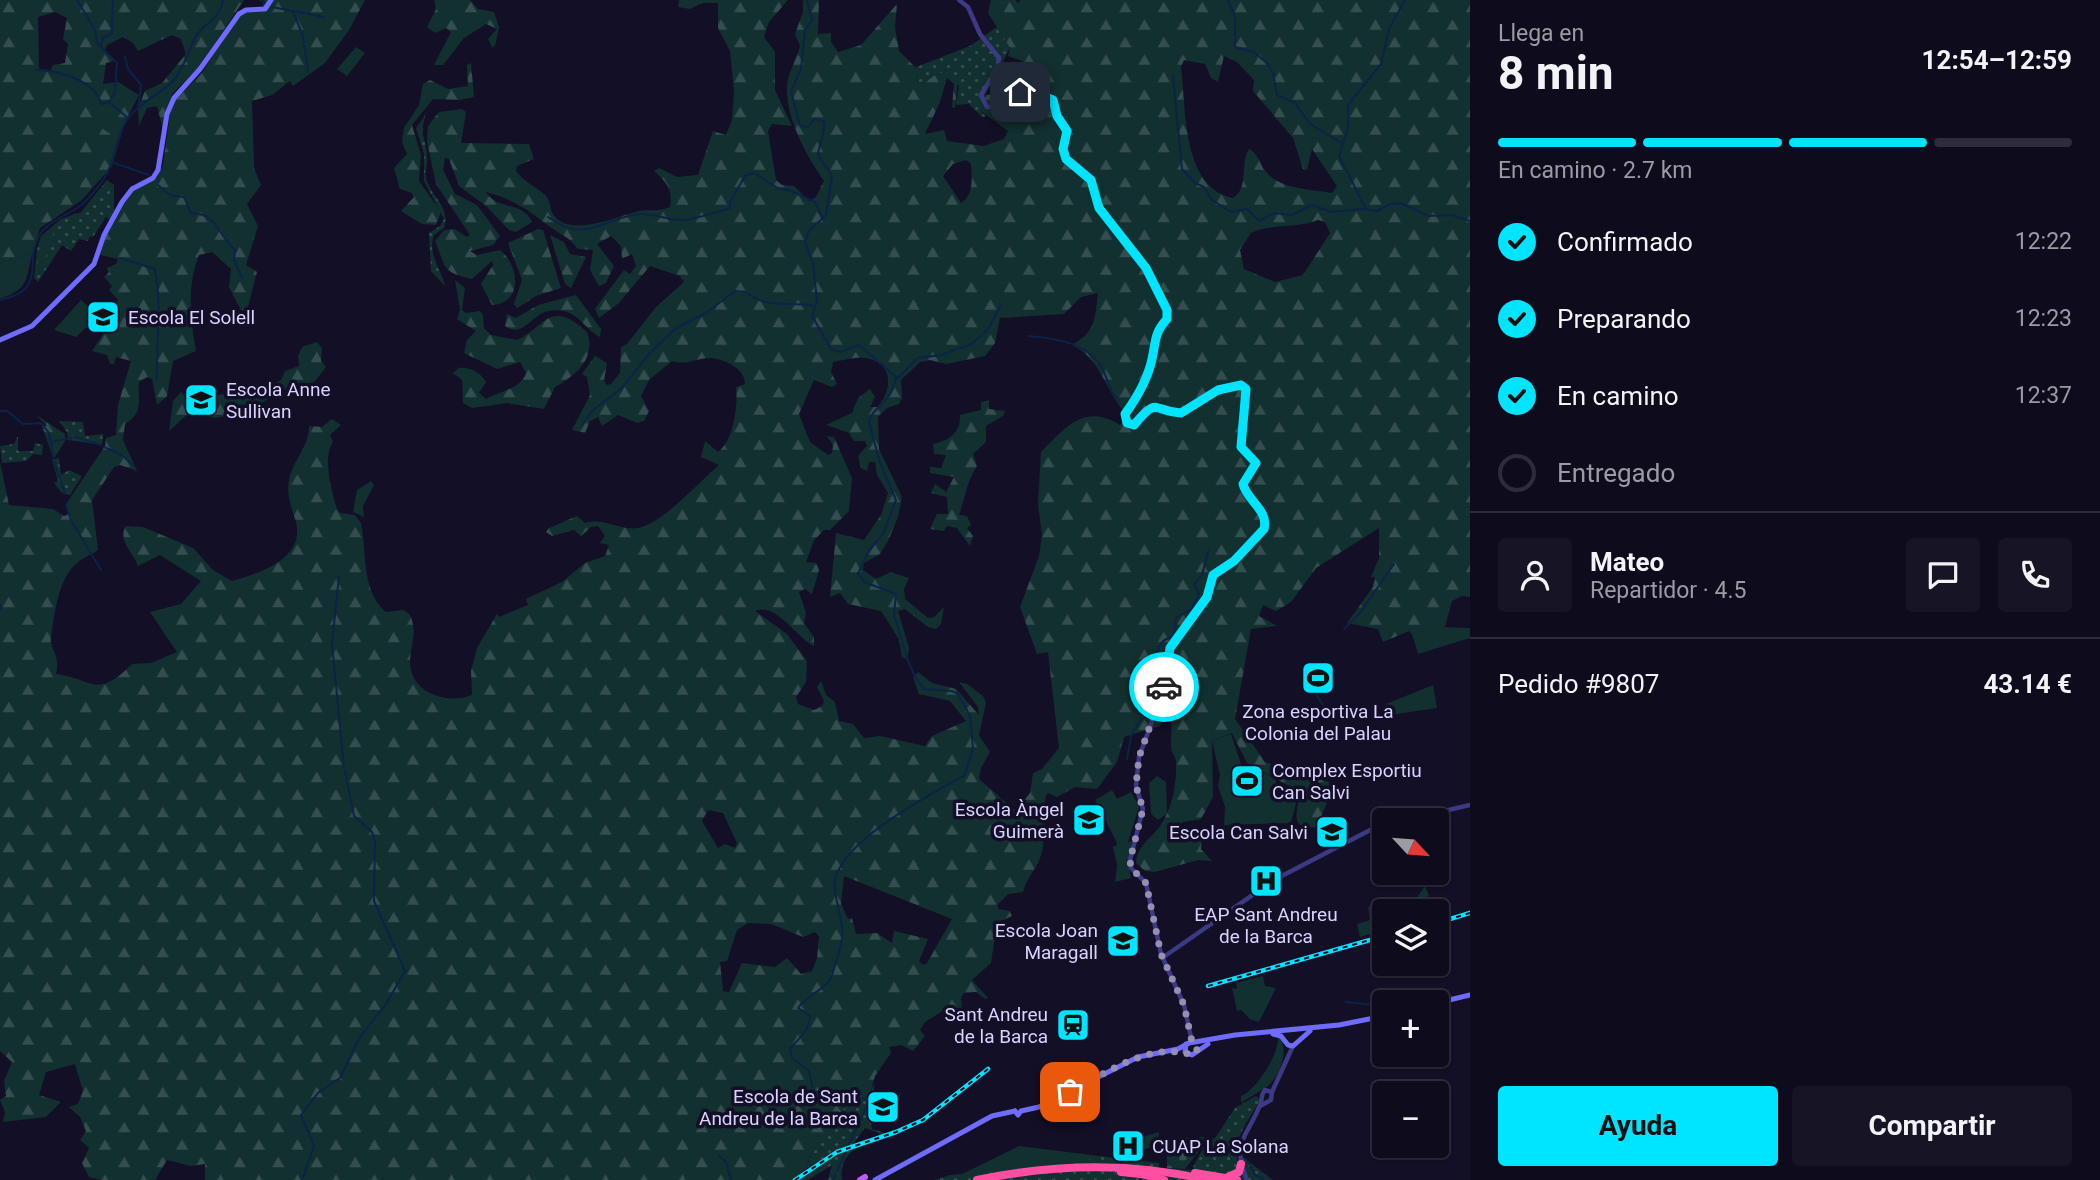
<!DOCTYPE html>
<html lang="es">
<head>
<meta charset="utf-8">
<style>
	:root { --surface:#0e0b1c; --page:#171425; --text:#f1f3f6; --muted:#9b9ba3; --line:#2e2b3b; --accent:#00e5ff }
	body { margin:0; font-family:Roboto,sans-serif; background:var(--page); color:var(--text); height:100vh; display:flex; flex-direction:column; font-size:26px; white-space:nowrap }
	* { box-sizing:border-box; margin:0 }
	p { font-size:23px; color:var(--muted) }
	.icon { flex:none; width:38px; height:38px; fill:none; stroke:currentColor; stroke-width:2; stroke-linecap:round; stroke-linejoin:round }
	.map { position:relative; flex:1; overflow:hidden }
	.details { display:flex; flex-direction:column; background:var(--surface); width:630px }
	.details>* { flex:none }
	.needle { width:46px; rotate:116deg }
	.fabs { position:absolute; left:1372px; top:808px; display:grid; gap:14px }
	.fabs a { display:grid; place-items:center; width:77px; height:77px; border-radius:7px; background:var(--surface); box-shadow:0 2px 5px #0004,0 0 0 2px var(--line); font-size:35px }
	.pin { position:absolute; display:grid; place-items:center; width:60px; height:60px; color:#fff; margin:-30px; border-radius:14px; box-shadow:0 4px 10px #0006 }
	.courier { position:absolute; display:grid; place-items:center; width:70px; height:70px; margin:-35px; border:5px solid #00e5ff; border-radius:50%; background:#fff; color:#222; box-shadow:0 2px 9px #0007 }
	.summary em { font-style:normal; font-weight:700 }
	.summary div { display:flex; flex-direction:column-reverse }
	.summary { display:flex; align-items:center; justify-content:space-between; height:119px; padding:0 28px }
	h1 { font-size:46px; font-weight:700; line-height:52px }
	.bar { display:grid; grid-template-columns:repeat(4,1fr); gap:10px 7px; align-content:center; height:84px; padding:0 28px }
	.bar i { height:9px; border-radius:5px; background:var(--line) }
	.bar .active { background:var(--accent) }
	.bar p { grid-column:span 4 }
	.line { display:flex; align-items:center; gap:18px; padding:0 28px; border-top:2px solid var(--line) }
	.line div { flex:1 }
	.round { display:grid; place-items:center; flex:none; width:74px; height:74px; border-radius:7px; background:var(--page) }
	ol { padding:0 28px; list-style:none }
	li { display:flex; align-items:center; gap:21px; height:77px }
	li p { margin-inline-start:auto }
	li .icon { padding:7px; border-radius:50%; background:var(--accent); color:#111; stroke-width:4 }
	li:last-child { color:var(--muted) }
	li i { width:38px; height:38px; border:4px solid var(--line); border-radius:50% }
	.button { display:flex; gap:14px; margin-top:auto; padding:14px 28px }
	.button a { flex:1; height:80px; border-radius:7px; background:var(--accent); color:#111; font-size:28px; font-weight:700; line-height:80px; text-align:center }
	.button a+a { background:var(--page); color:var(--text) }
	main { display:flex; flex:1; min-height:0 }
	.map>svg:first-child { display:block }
</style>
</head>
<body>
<main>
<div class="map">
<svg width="1470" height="1180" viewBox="0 0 1470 1180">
	<defs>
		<pattern id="grass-dots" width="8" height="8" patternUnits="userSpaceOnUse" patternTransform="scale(1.75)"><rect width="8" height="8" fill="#12302f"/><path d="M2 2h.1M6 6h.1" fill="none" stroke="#344d4e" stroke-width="1.8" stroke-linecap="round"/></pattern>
		<pattern id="forest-firs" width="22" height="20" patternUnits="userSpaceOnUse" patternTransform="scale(1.75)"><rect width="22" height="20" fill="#12302f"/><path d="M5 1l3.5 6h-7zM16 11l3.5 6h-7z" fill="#344d4e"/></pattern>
		<pattern id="cemetery-stones" width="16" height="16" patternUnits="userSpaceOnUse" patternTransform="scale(1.75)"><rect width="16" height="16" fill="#12302f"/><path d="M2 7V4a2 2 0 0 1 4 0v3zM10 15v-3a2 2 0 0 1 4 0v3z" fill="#344d4e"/></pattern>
	</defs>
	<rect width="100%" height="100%" fill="#130f26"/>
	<g fill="url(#grass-dots)">
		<path d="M 997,27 L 1010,48 L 985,95 L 981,112 L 986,116 L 982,117 L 969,104 L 956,105 L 959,86 L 948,71 L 935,75 L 923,84 L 918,82 L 916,67 L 970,46 Z"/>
		<path d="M 426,114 C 419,136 425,134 427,155 C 428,163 425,171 426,178 C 430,196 451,206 444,228 L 434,235 C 427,254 442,271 445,286 L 431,271 L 429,233 L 440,226 L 444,219 L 424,181 L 424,154 L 416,128 Z"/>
		<path d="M 107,180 L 114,185 L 114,213 L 110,220 L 106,217 L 93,237 L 90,236 L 88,241 L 79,239 L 71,251 L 62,245 L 38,282 L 34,278 L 37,249 L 41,236 L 61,219 L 81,212 Z"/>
		<path d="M 59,421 L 83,422 L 85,436 L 103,434 L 102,445 L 68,440 L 67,432 Z"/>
		<path d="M 18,436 L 18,451 L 33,451 L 35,443 L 43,445 L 42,455 L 33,454 L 26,461 L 2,463 L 0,446 L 14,444 Z"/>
		<path d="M 59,458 L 61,475 L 69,470 L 82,476 L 70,495 L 62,493 L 54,483 L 58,481 L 52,460 Z"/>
		<path d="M 874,1083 L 875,1106 L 869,1115 L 872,1129 L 888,1134 L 879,1137 L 879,1133 L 865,1128 L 853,1144 L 855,1147 L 863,1145 C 847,1152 840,1163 842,1180 L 828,1180 L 832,1165 L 808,1180 L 799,1180 L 841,1152 L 840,1149 L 807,1168 C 809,1152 827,1134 838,1122 L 846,1123 L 846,1112 L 843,1110 L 847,1100 L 869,1096 Z"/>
		<path d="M 1256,1096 L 1260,1100 C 1249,1121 1232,1138 1238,1163 L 1244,1158 L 1273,1180 L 934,1180 L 950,1175 L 1087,1162 L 1091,1155 L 1159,1163 L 1159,1168 L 1194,1170 L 1193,1167 L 1207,1141 L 1215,1138 L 1235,1108 Z"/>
	</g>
	<g fill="url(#forest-firs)" fill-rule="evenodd">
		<path d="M 0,0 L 244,0 L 197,69 L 172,94 L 163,130 L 157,106 L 147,108 L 139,126 L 138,108 L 145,91 L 162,83 L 186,54 L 181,39 L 172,35 L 138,51 L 133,43 L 123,37 L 107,45 L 105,49 L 114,61 L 106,63 L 103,84 L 118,82 L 139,95 L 125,122 L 112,166 L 82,200 L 40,228 L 33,252 L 0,263 ZM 55,12 L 67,18 L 63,39 L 68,44 L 65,63 L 53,65 L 50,71 L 39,69 L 38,17 Z"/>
		<path d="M 264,0 L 365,0 L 349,30 L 325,63 L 293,86 L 290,81 L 272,95 L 252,101 L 254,168 L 261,185 L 247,204 L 258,226 L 246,265 L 257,272 L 245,318 L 229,287 L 231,269 L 212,252 L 199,255 C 187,284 190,319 196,351 L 173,361 L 167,396 L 157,405 L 152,379 L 147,377 L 139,382 C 137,399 145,412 125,424 L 123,440 L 137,471 L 120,465 L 114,467 L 92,500 L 98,550 C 93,554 89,555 84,558 C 58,572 55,612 51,637 C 49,649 61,654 56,674 C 94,679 96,700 132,664 L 151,663 L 177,652 L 150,612 L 181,604 L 201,581 L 160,555 L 138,566 C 133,551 117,541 126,526 L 143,527 L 193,548 L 213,570 L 232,581 C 260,573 305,559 296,522 C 292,509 286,495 289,480 C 293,460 309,447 309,426 L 322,427 L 332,419 L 341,425 L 330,435 L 333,442 C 322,457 332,492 337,509 L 340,513 L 355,515 L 361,523 C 367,552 361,592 386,612 L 404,610 L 410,615 C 418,632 410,646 410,663 C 411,694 449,705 472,695 L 471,671 L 477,648 L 497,614 L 499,617 L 528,605 L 526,599 L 562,582 L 585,563 L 605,556 L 609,545 L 600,543 L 605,536 L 598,526 L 591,527 L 581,536 L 574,530 L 552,536 L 546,532 L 549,528 L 577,516 L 585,523 C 605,517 619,531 638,528 C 662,524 699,482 719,465 L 701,457 L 705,441 L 718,452 C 734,440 738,406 736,387 L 745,384 C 745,368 725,360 712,358 C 698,357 686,366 672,361 L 649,380 L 641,396 L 649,411 L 644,421 L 637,423 L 618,415 L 602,426 L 598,417 L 590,421 L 585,433 L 572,430 L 590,395 L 587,377 L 582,374 L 595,356 L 607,363 L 604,381 L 607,385 L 611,384 L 620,373 L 621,347 L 627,344 L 656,307 L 684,282 L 680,276 L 650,266 L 619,303 L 599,318 L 595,309 L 624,270 L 630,274 L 636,266 L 632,254 L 622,259 L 621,246 L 611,236 L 597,244 L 614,266 L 606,283 L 599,286 L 590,270 L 593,250 L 578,249 C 566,234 562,236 549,226 C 526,208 514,200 486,192 C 497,211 524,201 532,222 L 516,232 L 509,230 L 487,207 L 459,186 L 449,159 L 445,158 L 443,170 L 455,194 L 477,205 L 500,236 L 493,245 L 470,251 L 477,255 L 500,250 C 519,265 524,303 492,305 L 481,284 L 493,265 L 492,261 L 472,279 C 440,272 446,266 435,241 L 444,230 L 454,229 L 467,237 L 470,235 L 436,184 L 427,142 L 428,126 L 439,112 L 462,109 L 466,112 L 461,143 L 529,144 L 534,159 L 517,166 L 516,171 C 524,182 535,186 545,195 C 551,201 549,207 553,214 C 568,239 618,216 639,211 C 650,209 659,212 670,207 C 673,189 667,183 654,171 L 659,168 L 677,177 L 698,175 L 713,131 L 726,135 L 732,120 L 734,92 L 730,51 L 718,28 L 718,3 L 702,3 L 690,9 L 678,7 L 679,0 L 788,0 L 769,22 L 764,37 L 775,52 L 775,90 L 792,126 L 772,124 L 768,131 L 776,180 L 782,185 L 794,186 L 809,201 L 816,197 L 824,181 C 807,156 786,120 787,87 C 787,74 797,59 800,46 L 795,34 L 803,12 L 803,0 L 819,0 L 818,34 L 831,33 L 831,42 L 838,52 L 861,45 L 897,4 L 895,27 L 899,51 L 917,69 L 918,82 L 923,84 L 935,75 L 948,71 L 958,80 L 955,108 L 952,107 L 954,84 L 947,78 L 940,102 L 925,134 L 944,130 L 947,141 L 984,146 L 1004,139 L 1008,131 L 981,111 L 985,95 L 1011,92 L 1016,81 L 1027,76 L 1028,68 L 1022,61 L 1008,56 L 1010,48 L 988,13 L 991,0 L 1016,0 L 1017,3 L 1021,0 L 1470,0 L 1470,597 L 1462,596 L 1452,601 L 1445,627 L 1412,634 L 1409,631 L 1383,642 L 1378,629 L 1347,623 L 1373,587 L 1375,577 L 1371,577 L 1379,558 L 1379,528 L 1316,568 L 1291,602 L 1276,611 L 1263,605 L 1259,616 L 1277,626 L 1251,629 L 1235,719 L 1265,762 L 1329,782 L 1328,800 L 1317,827 C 1293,830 1295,818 1299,799 L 1289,786 L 1247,763 L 1232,733 L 1212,741 L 1213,797 L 1201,819 L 1183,822 L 1173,835 L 1184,839 L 1202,836 L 1201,849 L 1212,861 L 1198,860 L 1155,872 L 1145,871 L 1136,863 C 1138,843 1153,838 1162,823 C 1173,806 1177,781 1176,761 C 1175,755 1171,752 1171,746 C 1171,734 1173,720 1168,709 L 1160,726 L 1124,737 L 1117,762 L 1097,789 L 1075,787 L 1057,797 L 1048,793 L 1046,795 C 1042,816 1048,843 1038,863 C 1032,874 1026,880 1023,892 L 1008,894 L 998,904 L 998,909 L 1010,911 L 1012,916 L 997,923 L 991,963 L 972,980 L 988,998 L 985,999 L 976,992 L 964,993 L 961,998 L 962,1009 L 944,1010 L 925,1022 L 920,1030 L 925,1036 L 913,1051 L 901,1045 L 889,1047 L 891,1053 L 875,1076 L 869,1096 L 865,1100 L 854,1097 L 847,1100 L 840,1119 L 809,1158 L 807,1168 L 792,1180 L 205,1180 L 205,1164 L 191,1166 L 167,1160 L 155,1180 L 102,1180 L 89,1177 L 82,1163 L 89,1148 L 80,1140 L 86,1131 L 80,1117 L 69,1107 L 78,1104 L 83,1091 L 75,1064 L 46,1072 L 39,1095 L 61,1102 L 46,1117 L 3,1122 L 5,1112 L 0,1100 L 6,1096 L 4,1081 L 12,1062 L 0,1051 L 0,462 L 9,505 L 53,509 L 64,516 L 69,514 L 66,504 L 105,446 L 106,438 L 116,435 L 118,405 L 131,361 L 116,357 L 114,364 L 110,364 L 107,355 L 92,351 L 111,322 L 118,300 L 109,290 L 112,286 L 104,277 L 109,272 L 107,268 L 116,264 L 118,259 L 100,255 L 109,226 L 132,192 L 157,178 L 163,165 L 170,114 L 175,100 L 202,73 L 229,29 L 243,13 L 261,11 ZM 1224,56 L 1237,62 L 1254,80 L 1253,91 L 1293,138 L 1303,169 L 1307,170 L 1312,149 L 1337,186 L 1332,193 C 1311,189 1281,190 1265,171 C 1259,163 1259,154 1249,149 C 1239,165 1250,187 1233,198 C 1181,188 1186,105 1181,67 L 1184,60 L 1205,64 L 1211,78 L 1218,82 ZM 966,160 L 971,164 C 972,178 974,195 961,203 L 943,176 L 953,164 ZM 1318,220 L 1325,222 L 1330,233 L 1303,275 L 1275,282 L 1244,269 L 1240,250 L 1251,233 C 1271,223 1296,229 1318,220 ZM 1098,293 C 1095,319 1096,331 1072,345 C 1101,358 1106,393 1127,415 L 1120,425 C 1084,403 1066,427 1041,452 L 1038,504 L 1042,535 L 1039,556 L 1020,607 L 1037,654 L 1048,652 L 1059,748 L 1042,769 L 1033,773 L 1030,793 L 1016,811 L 979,779 L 981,768 L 990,752 L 979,735 L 986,703 L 983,696 L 967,684 L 959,682 L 978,707 L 979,715 L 956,689 L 932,683 L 918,672 L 913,677 L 919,694 L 950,701 L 966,721 L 932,736 L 925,746 L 880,736 L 864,738 L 853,724 L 839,721 L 835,702 L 826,695 L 821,681 L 817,687 L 824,701 L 822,706 L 814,710 L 798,704 L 796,697 L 806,682 L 807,661 L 787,634 L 755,611 C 777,602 796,638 814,646 L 814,637 L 804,623 L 806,613 L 799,592 L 805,589 L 812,594 L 819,570 L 816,563 L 806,562 L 814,540 L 824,530 L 830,530 L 849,511 L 852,478 L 834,437 L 827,436 L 833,445 L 832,453 L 828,455 L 810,442 L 799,414 L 814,380 L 832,387 L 837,384 L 831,372 L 833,362 C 845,360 861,355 873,360 C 895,368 890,395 877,407 L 870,407 L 875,397 L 870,389 L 858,398 L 852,413 L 826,425 L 849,433 L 854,441 L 865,441 L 867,446 L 858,456 L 861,468 L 867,471 L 869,462 L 875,462 L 877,475 L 888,493 L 881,515 L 864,540 L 836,533 L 830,597 L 840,593 L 848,604 L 881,611 L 899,639 L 902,657 L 907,659 L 909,648 L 898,611 L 905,609 L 928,627 L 936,629 L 941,624 L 944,607 L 934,617 L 928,618 L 905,599 L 904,589 L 909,578 L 891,572 L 876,579 L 863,570 L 864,563 L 880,554 L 888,541 L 898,517 L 902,497 L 879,449 L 878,417 L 887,408 L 899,404 L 902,398 L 901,380 L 920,362 L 930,360 L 946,364 L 985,356 L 995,343 L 1000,318 L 1064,314 L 1081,297 ZM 708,810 L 723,813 L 737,843 L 735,848 L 725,844 L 718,848 L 702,821 ZM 844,876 L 952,919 L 927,963 L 923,965 L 919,961 L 928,939 L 894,931 L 892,943 L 877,933 L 856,934 L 852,918 L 848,919 L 841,904 ZM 748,923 L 771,924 L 803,937 L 815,932 L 819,936 L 817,958 L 812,971 L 801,974 L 787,958 L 775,967 L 742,963 L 729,992 L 723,991 L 720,962 L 727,961 L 737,930 Z"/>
		<path d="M 434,0 L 470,0 L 478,9 L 494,12 L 499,27 L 495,46 L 492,47 L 488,39 L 497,29 L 486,24 L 464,38 L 443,65 L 434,65 L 451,32 L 446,28 L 435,33 L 427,27 L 436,9 Z"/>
		<path d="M 471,63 L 474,97 L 460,100 L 433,99 L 412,125 L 421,155 L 419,181 L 441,212 L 436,225 L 422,224 L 401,211 L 414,197 L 412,193 L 400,189 L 394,168 L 407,154 L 402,142 L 404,128 L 419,105 L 423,84 L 430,80 L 448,89 L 468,86 L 467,65 Z"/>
		<path d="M 538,229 L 543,230 L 561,288 L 536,296 L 517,308 L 514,304 L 522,280 L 508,243 Z"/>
		<path d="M 550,235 L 564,242 L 570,254 L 586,257 L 571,288 L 565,284 Z"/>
		<path d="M 455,280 L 465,288 L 462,310 L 466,313 L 480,311 L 483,315 L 484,328 L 491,335 L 517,340 C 546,327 549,298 587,332 C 597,358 575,376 555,387 L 544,409 L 507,403 L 472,408 L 463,403 L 462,380 L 453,373 L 459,368 C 470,367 480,372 486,382 L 479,393 L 486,399 C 500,391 521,389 526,373 L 520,362 L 497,369 L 464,353 L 467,340 L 476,331 L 457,319 L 460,310 Z"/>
		<path d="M 576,295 L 601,329 L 600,337 C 581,327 577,306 548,311 C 532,314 522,339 505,326 L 507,314 L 516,318 L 538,305 Z"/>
		<path d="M 317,342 L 322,348 L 321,361 L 326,367 L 312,385 L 289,387 L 258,405 L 221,417 L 214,418 L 191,411 L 169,431 L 173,401 L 181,392 L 196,409 L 208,407 L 214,395 L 257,392 L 262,389 L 260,382 L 269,386 L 281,380 L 285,371 L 299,366 L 298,356 L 302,347 Z"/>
		<path d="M 989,400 L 989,409 L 1005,411 L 1003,416 L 986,426 L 986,442 L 973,454 L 977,466 C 967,481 965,498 959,515 L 967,516 L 971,525 L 967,528 L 973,536 L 970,546 L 957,528 L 947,526 L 944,531 L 930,529 L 937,514 L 948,514 L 947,497 L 931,493 L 935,484 L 946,492 L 954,477 L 930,473 L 930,467 L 941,468 L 946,455 L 934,454 L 933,444 C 949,441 961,432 960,415 L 981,410 L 981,402 Z"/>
		<path d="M 36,415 L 65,434 L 65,441 L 55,457 L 53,457 L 42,426 L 47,426 Z"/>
	</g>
	<path fill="url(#cemetery-stones)" d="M 1204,1137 L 1202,1147 L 1185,1169 L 1167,1168 L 1167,1148 L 1173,1145 L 1172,1138 Z"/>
	<g fill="#12302f">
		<path d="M 356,47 L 365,53 L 347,76 L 337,69 Z"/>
		<path d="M 104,111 L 112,119 L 112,135 L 100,127 L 84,123 Z"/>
		<path d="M 52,229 L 54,238 L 36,278 L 40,244 Z"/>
		<path d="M 33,252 C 25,279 31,288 0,299 L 0,263 Z"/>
		<path d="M 81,300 L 98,316 L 76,337 L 54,330 Z"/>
		<path d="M 371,481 L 374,485 L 363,506 L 364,517 L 353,512 L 357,490 Z"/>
		<path d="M 1277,578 L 1286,581 L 1275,608 L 1264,604 Z"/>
		<path d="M 1442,627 L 1470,628 L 1470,638 L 1418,654 L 1412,634 Z"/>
		<path d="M 1433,685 L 1437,708 L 1396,714 L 1386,704 Z"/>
		<path d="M 1231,734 L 1242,767 L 1251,766 L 1276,779 L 1276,784 L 1297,799 L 1291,823 L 1224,825 L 1225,807 L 1218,786 L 1220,775 L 1212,741 Z"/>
		<path d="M 1157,776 L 1166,782 L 1167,814 L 1158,820 L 1151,814 L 1149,783 Z"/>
		<path d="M 1112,790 L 1117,799 L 1131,792 L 1139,807 L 1128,842 L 1132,841 L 1128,862 L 1131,878 L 1115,882 L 1117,865 L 1113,847 L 1117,845 L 1116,841 L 1095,800 Z"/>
		<path d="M 1425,886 L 1429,896 L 1423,898 L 1429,899 L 1432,912 L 1407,912 Z"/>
		<path d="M 1378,906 L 1380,931 L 1360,937 L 1357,924 L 1370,920 L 1368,907 Z"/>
		<path d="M 1263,976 L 1265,986 L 1276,988 L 1259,1022 L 1250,1019 L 1241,1010 L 1237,1011 L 1232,988 L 1237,989 L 1236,983 Z"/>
		<path d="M 1278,1035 C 1290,1048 1281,1074 1269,1085 C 1266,1088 1245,1100 1241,1103 L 1241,1096 C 1258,1088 1280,1053 1278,1035 Z"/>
		<path d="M 1159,1132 L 1160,1145 L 1138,1151 L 1132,1140 Z"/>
		<path d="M 1019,1146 L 1091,1155 L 1088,1162 L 958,1176 Z"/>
	</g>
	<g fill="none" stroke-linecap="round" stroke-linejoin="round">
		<g stroke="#0c2248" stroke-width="2">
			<path d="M 77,0 L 95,30 L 97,43 L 117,63 L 115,92 L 109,102 L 128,118"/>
			<path d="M 260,0 L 266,4"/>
			<path d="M 807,0 L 812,20 L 805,30 L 801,69 L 791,91 L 800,126 L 808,127 L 814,119 L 824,121 C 826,133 819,143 818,155 L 832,176 L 826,215 L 808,232 L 805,242 L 813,263 L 817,301 L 812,316 L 831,349 L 840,352 L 859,345 L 896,377 C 893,403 872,406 869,422 L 880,463 L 896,500 L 883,534 L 869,550 L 858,574 L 864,582 L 896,594 L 894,614 L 907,658 L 915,677 L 924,689 L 952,691 L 958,694 L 970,716 L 973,748 L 965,775 C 933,793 841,840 835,881 C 833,895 841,913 842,928 C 844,942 836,961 832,975 C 827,990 807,994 798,1008 L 810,1016 C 810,1029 799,1039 790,1048 L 792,1058 L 809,1071 L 813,1090 C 829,1100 851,1091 869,1101 L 833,1180"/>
			<path d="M 1228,0 L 1235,17 L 1235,47 L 1254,52 L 1268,64 L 1273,73 L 1277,95 L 1295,103 L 1310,124 L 1342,143"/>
			<path d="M 272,7 L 324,17"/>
			<path d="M 293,12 L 303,36 L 308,72"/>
			<path d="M 101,45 L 103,38 L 112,34 L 113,0"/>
			<path d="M 125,57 L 128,69 L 141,85 L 138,109"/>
			<path d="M 36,70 C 57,70 95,80 101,104 L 108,102"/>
			<path d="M 1173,76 L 1182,169 L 1195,183 L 1204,187 L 1212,200 L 1231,212 L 1247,209 L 1259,221 L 1274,213 L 1292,215 L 1312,205 L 1331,212 L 1361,209 L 1377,211 L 1390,204 L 1400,203 L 1429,216 L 1452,215 L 1470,221"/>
			<path d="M 114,163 L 149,175"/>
			<path d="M 158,185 L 170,195 L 184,197 L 191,213 C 219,214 216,233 235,250 L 234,260 L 242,278"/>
			<path d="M 1366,209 L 1339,156 L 1348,128 L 1348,105 L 1381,64 L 1389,29 L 1405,0"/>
			<path d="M 548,217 C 586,245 601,218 640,214 C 654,213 669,221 683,220 C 690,220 722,211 730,208 L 730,202 L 745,176 L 754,173 L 779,189 L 789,190 L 815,202 L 823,219"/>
			<path d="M 120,258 L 155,269 C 162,306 156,342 157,379"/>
			<path d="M 749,294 C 767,309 793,301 814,306"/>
			<path d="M 0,300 C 48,289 24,265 38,238 C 46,221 66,217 80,206 C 87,201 93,193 98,187 C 117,163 113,145 125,123 C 136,104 159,95 173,81 C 184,68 188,52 195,38 C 203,23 221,19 223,0"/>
			<path d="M 1028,336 C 1057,338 1091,343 1104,372 C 1109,383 1109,391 1119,400"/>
			<path d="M 897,379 L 918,358 L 941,355 L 972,344 L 988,329 L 1001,305"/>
			<path d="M 0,411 L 7,411 L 23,424 L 41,423 L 49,433 L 54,458"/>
			<path d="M 582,425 L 592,411 L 622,388 L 649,354 L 676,328 L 706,313 L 735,291 L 746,292"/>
			<path d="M 51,442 L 76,437 L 101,445"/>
			<path d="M 104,447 L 122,455 L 134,466"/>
			<path d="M 54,461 L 65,494"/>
			<path d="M 66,505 L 71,520 L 101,570"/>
			<path d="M 339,576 L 332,644 L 344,768"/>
			<path d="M 0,606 L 1,609"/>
			<path d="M 1344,629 L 1360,613 L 1394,564"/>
			<path d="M 1313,689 L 1328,713"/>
			<path d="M 1127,759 L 1131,736 L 1142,717 L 1147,691 L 1156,683 L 1161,670 L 1157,651 L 1163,641 L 1174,635 L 1176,618 L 1192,609 L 1199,594 L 1194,585 L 1202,575 L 1209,549"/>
			<path d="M 1346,1002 L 1384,1006"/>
			<path d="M 718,1155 L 726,1162 L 731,1180"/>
			<path d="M 1247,1160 L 1255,1175 L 1265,1180"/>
			<path d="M 302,1180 L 314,1146 L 301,1115 L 318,1093 L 340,1078 L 360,1037 L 386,1004 L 405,971 L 374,901 L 375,841 L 372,832 L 354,816 L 345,771"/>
		</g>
		<g stroke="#3d3a85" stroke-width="4.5">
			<path d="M 959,0 L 968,7 L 980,34 L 999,58 L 997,69 L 981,95 L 987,107 L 995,107 L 1024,90 L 1053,100 L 1057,116 L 1067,131 L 1063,149 L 1066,159 L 1091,180 L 1099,208 L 1146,268 L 1166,308 L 1167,319 C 1154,333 1156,342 1152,360 C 1147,379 1135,399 1125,415 L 1127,423 L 1134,425 C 1159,395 1153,412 1181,413 L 1218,390 L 1241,385 L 1246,389 L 1241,447 L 1256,463 L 1243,484 C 1247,502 1269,510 1264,529 L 1234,561 L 1213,575 L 1201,607 L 1170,648 L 1166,683 L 1139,757 L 1136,786 L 1143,809 L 1130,860 L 1131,868 L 1146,883 L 1161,954 L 1184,1005 L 1192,1042"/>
			<path d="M 1402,821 L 1470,805"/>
			<path d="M 1372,832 L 1382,831"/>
			<path d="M 1165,956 L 1274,880 L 1378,826 L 1384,826"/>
			<path d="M 1272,1092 L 1293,1046"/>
			<path d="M 1247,1180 C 1231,1140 1246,1140 1260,1105 C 1263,1098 1260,1096 1265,1090 L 1272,1092 L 1271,1100 L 1260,1106"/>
		</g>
		<g stroke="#6f6bff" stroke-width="5">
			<path d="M 0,340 L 32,326 L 94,264 L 104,235 L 122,202 L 132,189 L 153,178 L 158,170 L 167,114 L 174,98 L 200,69 L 239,14 L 246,10 L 265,9 L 271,0"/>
			<path d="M 1437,1003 L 1470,995"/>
			<path d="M 1273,1034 L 1281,1036 L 1288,1045 L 1293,1046 L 1310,1031"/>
			<path d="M 1186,1044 L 1185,1052 L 1192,1055 L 1208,1044"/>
			<path d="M 1015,1111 L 1018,1115 L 1021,1111 L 1039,1107 L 1138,1057 L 1178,1049 L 1189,1043 L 1235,1035 L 1339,1025 L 1384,1016"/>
			<path d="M 875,1180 L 992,1116 L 1015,1111"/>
		</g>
		<path stroke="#c25bff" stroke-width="6" d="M 860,1180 L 865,1177"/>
		<g stroke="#ff4fa3" stroke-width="8">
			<path d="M 1121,1172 L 1150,1175"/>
			<path d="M 1195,1173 L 1237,1180"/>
			<path d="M 1145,1175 L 1164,1180"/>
			<path d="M 1228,1177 L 1239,1172 L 1241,1164"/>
			<path d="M 977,1180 C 1054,1164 1131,1162 1208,1180"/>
		</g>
		<defs>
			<g id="rail">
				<path d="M 1437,923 L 1470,913"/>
				<path d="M 1208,986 L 1384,936"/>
				<path d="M 795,1180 L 837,1152 L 896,1132 L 923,1120 L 988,1069"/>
			</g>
		</defs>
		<use href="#rail" stroke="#00e5ff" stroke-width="4.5"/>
		<use href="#rail" stroke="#130f26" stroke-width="2" stroke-dasharray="5" stroke-linecap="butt"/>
	</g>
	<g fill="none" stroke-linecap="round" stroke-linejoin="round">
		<path stroke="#948fb3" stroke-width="7" stroke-dasharray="0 12.6" d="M 1070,1092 C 1106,1073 1151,1041 1192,1055 L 1197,1050 L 1192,1042 L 1184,1005 L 1161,954 L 1146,883 L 1131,868 L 1130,860 L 1143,809 L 1136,786 L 1139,757 L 1164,687"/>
		<path stroke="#00e5ff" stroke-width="9" d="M 1020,92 L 1027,90 L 1053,100 L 1057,116 L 1067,131 L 1063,149 L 1066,159 L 1091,180 L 1099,208 L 1146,268 L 1167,310 L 1167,319 C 1154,333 1156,341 1152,359 C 1148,378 1136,399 1125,414 L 1127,423 L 1134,425 C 1159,395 1153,412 1181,413 L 1218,390 L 1241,385 L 1246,389 L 1241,447 L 1256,463 L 1243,484 C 1247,501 1269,510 1264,529 L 1234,561 L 1213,575 L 1207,597 L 1170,648 L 1164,687"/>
	</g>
	<defs>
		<symbol id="school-square" viewBox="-11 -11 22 22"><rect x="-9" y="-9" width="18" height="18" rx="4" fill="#00e5ff" stroke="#130f26"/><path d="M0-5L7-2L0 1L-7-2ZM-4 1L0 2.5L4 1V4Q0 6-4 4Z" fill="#111"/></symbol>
		<symbol id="stadium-square" viewBox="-11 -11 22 22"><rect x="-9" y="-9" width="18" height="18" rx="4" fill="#00e5ff" stroke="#130f26"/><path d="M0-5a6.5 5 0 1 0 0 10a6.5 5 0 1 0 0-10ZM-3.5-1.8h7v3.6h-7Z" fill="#111"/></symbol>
		<symbol id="hospital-square" viewBox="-11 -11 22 22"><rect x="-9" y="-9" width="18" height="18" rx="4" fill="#00e5ff" stroke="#130f26"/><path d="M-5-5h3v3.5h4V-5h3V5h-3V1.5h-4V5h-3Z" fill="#111"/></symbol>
		<symbol id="station-square" viewBox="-11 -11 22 22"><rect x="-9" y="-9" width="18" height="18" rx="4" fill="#00e5ff" stroke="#130f26"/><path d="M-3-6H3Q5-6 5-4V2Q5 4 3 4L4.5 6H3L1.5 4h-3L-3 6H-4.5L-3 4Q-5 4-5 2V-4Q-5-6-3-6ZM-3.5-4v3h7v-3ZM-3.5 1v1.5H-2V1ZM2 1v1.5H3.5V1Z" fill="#111"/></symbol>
	</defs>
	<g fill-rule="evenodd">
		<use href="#school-square" x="84" y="298" width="38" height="38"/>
		<use href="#school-square" x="182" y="381" width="38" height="38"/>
		<use href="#stadium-square" x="1299" y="659" width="38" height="38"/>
		<use href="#stadium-square" x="1228" y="762" width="38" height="38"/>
		<use href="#school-square" x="1070" y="801" width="38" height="38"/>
		<use href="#school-square" x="1313" y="813" width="38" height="38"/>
		<use href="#hospital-square" x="1247" y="862" width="38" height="38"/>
		<use href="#school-square" x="1104" y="922" width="38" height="38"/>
		<use href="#station-square" x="1054" y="1006" width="38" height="38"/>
		<use href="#school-square" x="864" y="1088" width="38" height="38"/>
		<use href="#hospital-square" x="1109" y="1127" width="38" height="38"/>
	</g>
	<g text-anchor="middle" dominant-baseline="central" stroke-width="7" stroke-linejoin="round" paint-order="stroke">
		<g font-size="19" fill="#d9d4ff" stroke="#130f26" text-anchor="end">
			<text x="128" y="317" text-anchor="start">Escola El Solell</text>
			<text x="226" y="389" text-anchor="start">Escola Anne<tspan x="226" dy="22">Sullivan</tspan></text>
			<text x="1318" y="711" text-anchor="middle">Zona esportiva La<tspan x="1318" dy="22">Colonia del Palau</tspan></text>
			<text x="1272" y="770" text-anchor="start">Complex Esportiu<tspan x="1272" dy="22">Can Salvi</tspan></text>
			<text x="1064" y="809">Escola Àngel<tspan x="1064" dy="22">Guimerà</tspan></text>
			<text x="1308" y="832">Escola Can Salvi</text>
			<text x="1266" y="914" text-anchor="middle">EAP Sant Andreu<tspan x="1266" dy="22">de la Barca</tspan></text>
			<text x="1098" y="930">Escola Joan<tspan x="1098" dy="22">Maragall</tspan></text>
			<text x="1048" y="1014">Sant Andreu<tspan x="1048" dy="22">de la Barca</tspan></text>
			<text x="858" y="1096">Escola de Sant<tspan x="858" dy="22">Andreu de la Barca</tspan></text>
			<text x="1152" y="1146" text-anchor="start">CUAP La Solana</text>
		</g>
	</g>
</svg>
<div class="fabs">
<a><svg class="needle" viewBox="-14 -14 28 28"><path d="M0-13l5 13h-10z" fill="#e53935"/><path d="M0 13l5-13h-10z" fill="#9b9ba3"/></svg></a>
<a><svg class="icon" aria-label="layers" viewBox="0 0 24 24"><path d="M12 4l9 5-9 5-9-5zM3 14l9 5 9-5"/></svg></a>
<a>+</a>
<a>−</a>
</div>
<div class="pin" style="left:1070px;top:1092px;background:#ea580c"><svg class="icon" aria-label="bag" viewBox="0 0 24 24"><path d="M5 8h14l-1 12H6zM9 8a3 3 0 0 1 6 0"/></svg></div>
<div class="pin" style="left:1020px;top:92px;background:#1f2937"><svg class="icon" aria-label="home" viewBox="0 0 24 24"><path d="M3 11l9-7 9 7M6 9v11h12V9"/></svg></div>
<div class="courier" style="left:1164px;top:687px"><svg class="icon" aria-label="car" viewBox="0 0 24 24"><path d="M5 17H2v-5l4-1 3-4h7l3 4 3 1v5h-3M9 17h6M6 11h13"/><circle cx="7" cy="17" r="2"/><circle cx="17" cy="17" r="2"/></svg></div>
</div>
<section class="details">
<div class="summary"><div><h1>8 min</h1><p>Llega en</p></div><em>12:54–12:59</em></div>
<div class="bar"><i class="active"></i><i class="active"></i><i class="active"></i><i></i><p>En camino · 2.7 km</p></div>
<ol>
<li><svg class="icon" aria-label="check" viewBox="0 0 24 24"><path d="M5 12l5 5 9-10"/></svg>Confirmado<p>12:22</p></li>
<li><svg class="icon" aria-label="check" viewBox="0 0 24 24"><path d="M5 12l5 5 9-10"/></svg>Preparando<p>12:23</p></li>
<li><svg class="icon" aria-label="check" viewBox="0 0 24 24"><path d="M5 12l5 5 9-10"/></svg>En camino<p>12:37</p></li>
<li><i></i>Entregado</li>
</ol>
<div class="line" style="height:126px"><a class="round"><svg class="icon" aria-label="person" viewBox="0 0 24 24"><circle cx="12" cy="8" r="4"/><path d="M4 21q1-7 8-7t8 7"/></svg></a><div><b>Mateo</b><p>Repartidor · 4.5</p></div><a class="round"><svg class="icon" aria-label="chat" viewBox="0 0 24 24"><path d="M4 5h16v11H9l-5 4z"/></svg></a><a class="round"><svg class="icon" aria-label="phone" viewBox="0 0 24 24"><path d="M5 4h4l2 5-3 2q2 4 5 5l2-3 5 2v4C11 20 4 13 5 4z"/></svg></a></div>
<div class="line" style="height:91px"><div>Pedido #9807</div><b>43.14 €</b></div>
<div class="button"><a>Ayuda</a><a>Compartir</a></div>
</section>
</main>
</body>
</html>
